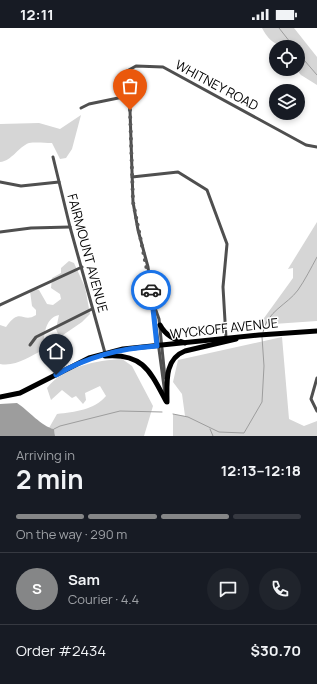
<!DOCTYPE html>
<html lang="en">
<head>
<meta charset="utf-8">
<style>
	:root { --surface:#171b24; --page:#20242c; --text:#f1f3f6; --muted:#9ea1a6; --line:#363941; --accent:#858687 }
	body { margin:0; font-family:Manrope,sans-serif; background:var(--page); color:var(--text); height:100vh; display:flex; flex-direction:column; font-size:15px; white-space:nowrap }
	* { box-sizing:border-box; margin:0 }
	p { font-size:13px; color:var(--muted) }
	.icon { flex:none; width:22px; height:22px; fill:none; stroke:currentColor; stroke-width:2; stroke-linecap:round; stroke-linejoin:round }
	.map { position:relative; height:408px; overflow:hidden }
	.details { display:flex; flex-direction:column; background:var(--surface); flex:1 }
	.details>* { flex:none }
	.tools { position:absolute; left:269px; top:12px; display:grid; gap:8px }
	.tools a { display:grid; place-items:center; width:36px; height:36px; border-radius:50%; background:var(--surface); box-shadow:0 2px 6px #0003; font-size:20px }
	.pin { position:absolute; display:grid; place-items:center; width:34px; height:34px; color:#fff; margin:-41px -17px; border-radius:50% 50% 50% 0; rotate:-45deg; box-shadow:0 0 4px #0007 }
	.pin .icon { rotate:45deg }
	.courier { position:absolute; display:grid; place-items:center; width:40px; height:40px; margin:-20px; border:3px solid #1a73e8; border-radius:50%; background:#fff; color:#222; box-shadow:0 1px 5px #0007 }
	.head em { font-style:normal; font-weight:700 }
	.head div { display:flex; flex-direction:column-reverse }
	.head { display:flex; align-items:center; justify-content:space-between; height:68px; padding:0 16px }
	h1 { font-size:26px; font-weight:700; line-height:30px }
	.bar { display:grid; grid-template-columns:repeat(4,1fr); gap:6px 4px; align-content:center; height:48px; padding:0 16px }
	.bar i { height:5px; border-radius:3px; background:var(--line) }
	.bar .on { background:var(--accent) }
	.bar p { grid-column:span 4 }
	.line { display:flex; align-items:center; gap:10px; padding:0 16px; border-top:1px solid var(--line) }
	.line div { flex:1 }
	.round { display:grid; place-items:center; flex:none; width:42px; height:42px; border-radius:21px; background:var(--page) }
	.status { display:flex; justify-content:space-between; align-items:center; height:28px; padding:0 20px; background:var(--surface); direction:ltr }
	.status svg { height:11px; fill:currentColor }
	.map>svg:first-child { display:block }
</style>
</head>
<body>
<div class="status"><b>12:11</b><svg viewBox="0 0 49 12"><path d="M0 12V9h3v3zM5 12V6h3v6zM10 12V3h3v9zM15 12V0h3v12zM26 1h20v11H26zM47 4h2v5h-2z"/></svg></div>
<div class="map">
<svg width="317" height="408" viewBox="0 0 317 408">
	<rect width="100%" height="100%" fill="#fff"/>
	<g fill="#d6d6d6">
		<path d="M 262,0 L 294,0 L 317,29 L 317,57 L 301,47 L 296,41 L 298,41 L 298,19 C 280,19 271,17 262,0 Z"/>
		<path d="M 81,87 L 72,121 L 66,130 L 60,131 L 52,115 C 45,115 36,114 29,115 C 18,119 12,133 0,134 L 0,96 L 39,95 L 60,101 Z"/>
		<path d="M 317,194 L 317,293 L 259,297 L 293,250 L 293,240 L 288,241 Z"/>
		<path d="M 69,233 L 74,235 L 85,259 L 90,286 L 82,294 L 63,307 L 58,306 L 56,301 L 59,287 C 44,290 44,309 43,322 C 30,328 16,339 0,336 L 0,297 L 6,299 C 21,278 22,296 36,287 L 36,282 L 32,278 L 30,263 L 34,260 L 39,262 L 47,276 L 53,277 L 61,271 L 60,266 L 51,260 L 52,250 L 61,245 L 61,240 Z"/>
		<path d="M 282,309 L 289,391 L 304,398 L 317,393 L 317,408 L 173,408 L 173,386 L 185,388 L 182,366 L 173,354 L 178,332 Z"/>
		<path d="M 122,331 L 132,338 L 153,378 L 144,408 L 55,408 L 54,401 L 49,400 L 57,386 C 75,384 94,382 106,368 L 100,358 L 85,365 L 86,372 L 83,376 L 76,368 L 72,370 L 62,362 L 51,372 L 47,360 C 63,339 97,332 122,331 Z"/>
	</g>
	<path fill="#9d9d9d" d="M 17,375 C 28,382 42,399 54,401 L 55,408 L 0,408 L 0,376 Z"/>
	<g fill="none" stroke-linecap="round" stroke-linejoin="round">
		<g stroke="#9d9d9d" stroke-width="1">
			<path d="M 279,0 L 294,19"/>
			<path d="M 298,25 L 317,47"/>
			<path d="M 263,304 C 267,283 287,277 298,262 C 305,252 311,240 317,229"/>
			<path d="M 173,386 L 188,389 L 219,404 L 244,405 L 262,374 L 264,338 L 262,309"/>
			<path d="M 54,401 L 60,398 L 120,383 L 162,384"/>
			<path d="M 210,401 L 213,408"/>
		</g>
		<g stroke="#4f4f4f" stroke-width="3">
			<path d="M 81,80 L 89,76 L 128,68"/>
			<path d="M 53,129 L 70,199 L 105,325"/>
			<path d="M 132,149 L 178,144 L 207,162 L 227,216 L 223,259 L 226,310"/>
			<path d="M 0,154 L 21,158 L 59,154"/>
			<path d="M 0,204 L 31,200 L 70,199"/>
			<path d="M 0,277 L 82,239"/>
			<path d="M 154,277 L 159,291 L 165,350"/>
			<path d="M 30,317 L 36,309 L 92,281"/>
			<path d="M 317,350 L 311,371 L 317,383"/>
			<path d="M 165,366 L 148,239 L 138,202 L 133,174 L 130,82 L 126,53 L 127,43 L 136,38 L 163,39 L 306,117 L 317,119"/>
		</g>
		<g stroke="#000" stroke-width="5">
			<path d="M 160,297 C 166,308 174,311 185,315"/>
			<path d="M 105,328 C 143,325 150,343 166,373"/>
			<path d="M 0,369 L 20,365 L 89,330 L 123,321 L 259,307 L 317,303"/>
			<path d="M 167,374 C 167,355 164,331 185,323 L 236,311"/>
		</g>
	</g>
	<g fill="none" stroke-linecap="round" stroke-linejoin="round">
		<path stroke="#595959" stroke-width="4" stroke-dasharray="0 7.2" d="M 130,82 L 133,174 L 151,262"/>
		<path stroke="#1a73e8" stroke-width="5" d="M 56,347 C 88,328 121,320 157,318 L 151,262"/>
	</g>
	<g text-anchor="middle" dominant-baseline="central" stroke-width="3" stroke-linejoin="round" paint-order="stroke">
		<g font-size="13" fill="#000" stroke="#fff">
			<text transform="translate(217 57) rotate(28)">WHITNEY ROAD</text>
			<text transform="translate(88 225) rotate(75)">FAIRMOUNT AVENUE</text>
			<text transform="translate(224 300) rotate(-6)">WYCKOFF AVENUE</text>
		</g>
	</g>
</svg>
<div class="tools">
<a><svg class="icon" aria-label="locate" viewBox="0 0 24 24"><circle cx="12" cy="12" r="6"/><path d="M12 2v4M12 18v4M2 12h4M18 12h4"/></svg></a>
<a><svg class="icon" aria-label="layers" viewBox="0 0 24 24"><path d="M12 4l9 5-9 5-9-5zM3 14l9 5 9-5"/></svg></a>
</div>
<div class="pin" style="left:130px;top:82px;background:#ea580c"><svg class="icon" aria-label="bag" viewBox="0 0 24 24"><path d="M5 8h14l-1 12H6zM9 8a3 3 0 0 1 6 0"/></svg></div>
<div class="pin" style="left:56px;top:347px;background:#1f2937"><svg class="icon" aria-label="home" viewBox="0 0 24 24"><path d="M3 11l9-7 9 7M6 9v11h12V9"/></svg></div>
<div class="courier" style="left:151px;top:262px"><svg class="icon" aria-label="car" viewBox="0 0 24 24"><path d="M5 17H2v-5l4-1 3-4h7l3 4 3 1v5h-3M9 17h6M6 11h13"/><circle cx="7" cy="17" r="2"/><circle cx="17" cy="17" r="2"/></svg></div>
</div>
<section class="details">
<div class="head"><div><h1>2 min</h1><p>Arriving in</p></div><em>12:13–12:18</em></div>
<div class="bar"><i class="on"></i><i class="on"></i><i class="on"></i><i></i><p>On the way · 290 m</p></div>
<div class="line" style="height:72px"><b class="round" style="background:var(--accent);color:#fff">S</b><div><b>Sam</b><p>Courier · 4.4</p></div><a class="round"><svg class="icon" aria-label="chat" viewBox="0 0 24 24"><path d="M4 5h16v11H9l-5 4z"/></svg></a><a class="round"><svg class="icon" aria-label="phone" viewBox="0 0 24 24"><path d="M5 4h4l2 5-3 2q2 4 5 5l2-3 5 2v4C11 20 4 13 5 4z"/></svg></a></div>
<div class="line" style="height:52px"><div>Order #2434</div><b>$30.70</b></div>
</section>
</body>
</html>
